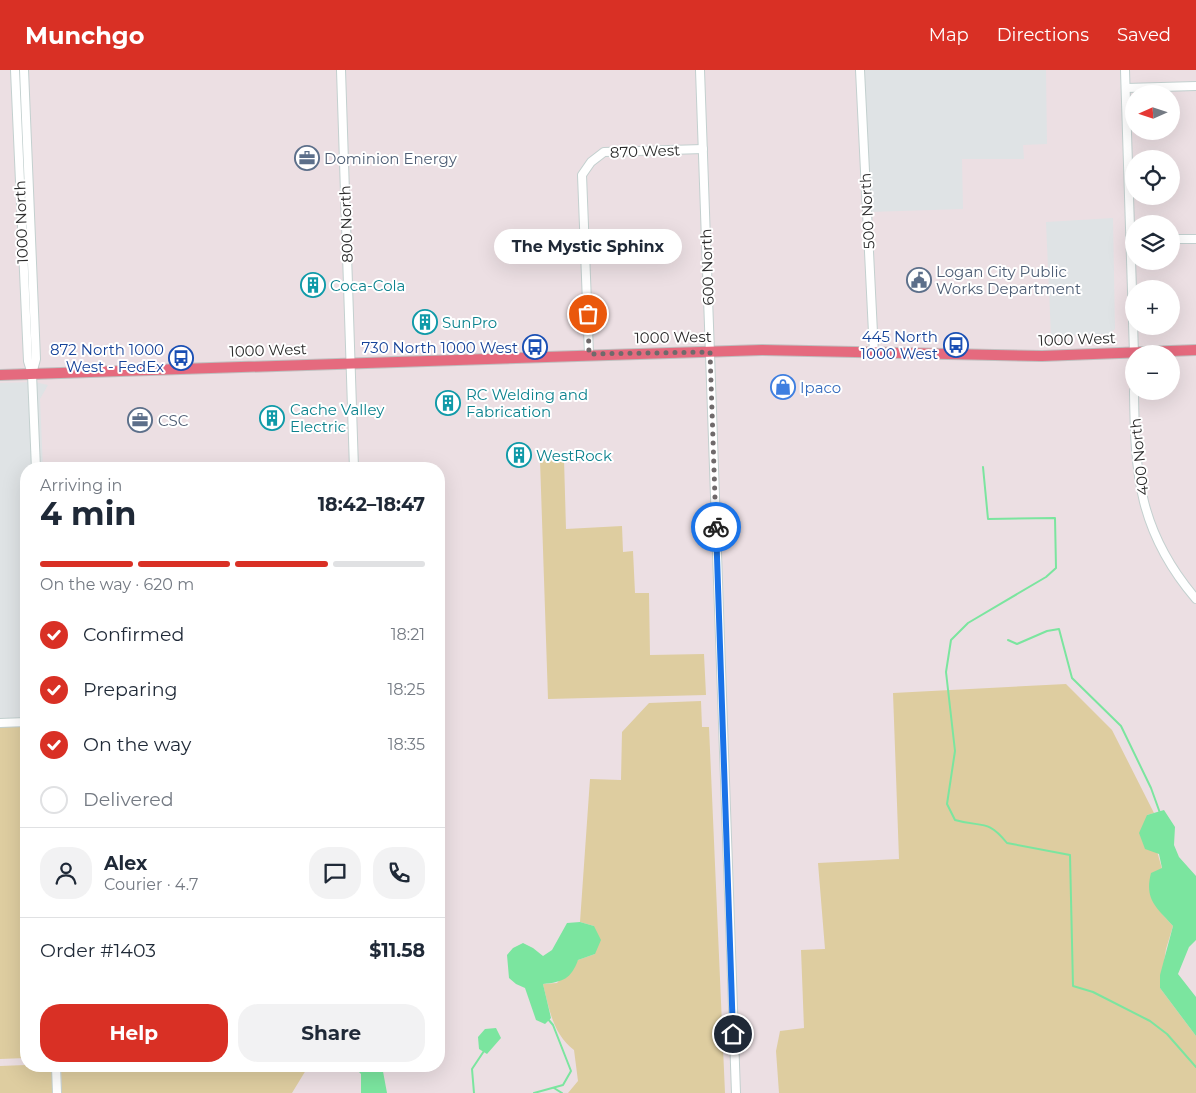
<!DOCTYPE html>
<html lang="en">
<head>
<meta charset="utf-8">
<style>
	:root { --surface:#fff; --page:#f2f2f3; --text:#1f2937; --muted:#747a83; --line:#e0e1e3; --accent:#d93025 }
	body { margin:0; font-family:Montserrat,sans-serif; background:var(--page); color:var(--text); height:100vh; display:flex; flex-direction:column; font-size:19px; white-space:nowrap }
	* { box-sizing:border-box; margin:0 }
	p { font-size:16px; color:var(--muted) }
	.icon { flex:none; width:28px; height:28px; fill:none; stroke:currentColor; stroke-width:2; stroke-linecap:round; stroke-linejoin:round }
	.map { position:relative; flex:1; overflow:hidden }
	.panel { position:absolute; left:20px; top:392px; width:425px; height:610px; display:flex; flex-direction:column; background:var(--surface); border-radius:20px; box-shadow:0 5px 20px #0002 }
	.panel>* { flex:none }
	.needle { width:32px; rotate:267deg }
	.buttons { position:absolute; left:1125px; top:15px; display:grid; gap:10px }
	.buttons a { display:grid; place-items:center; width:55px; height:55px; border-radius:50%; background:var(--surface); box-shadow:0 5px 20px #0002; font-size:25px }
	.pin { position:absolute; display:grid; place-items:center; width:42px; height:42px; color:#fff; margin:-21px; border:2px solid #fff; border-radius:50%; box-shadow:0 1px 5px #0007 }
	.courier { position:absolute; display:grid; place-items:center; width:50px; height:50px; margin:-25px; border:4px solid #1a73e8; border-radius:50%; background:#fff; color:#222; box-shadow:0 1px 6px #0007 }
	.bubble { position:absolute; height:35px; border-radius:18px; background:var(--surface); box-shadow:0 5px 20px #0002; font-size:16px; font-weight:700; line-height:35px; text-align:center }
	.headline em { font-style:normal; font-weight:700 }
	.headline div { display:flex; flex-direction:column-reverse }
	.headline { display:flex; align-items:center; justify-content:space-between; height:85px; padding:0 20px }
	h1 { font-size:32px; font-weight:700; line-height:38px }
	.bar { display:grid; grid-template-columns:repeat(4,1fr); gap:8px 5px; align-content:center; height:60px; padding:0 20px }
	.bar i { height:6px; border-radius:4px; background:var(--line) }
	.bar .active { background:var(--accent) }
	.bar p { grid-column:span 4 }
	.line { display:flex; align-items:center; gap:12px; padding:0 20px; border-top:1px solid var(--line) }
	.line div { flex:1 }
	.round { display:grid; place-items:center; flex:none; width:52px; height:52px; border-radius:20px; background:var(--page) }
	ol { padding:0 20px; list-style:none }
	li { display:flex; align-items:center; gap:15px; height:55px }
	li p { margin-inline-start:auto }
	li .icon { padding:5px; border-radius:50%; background:var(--accent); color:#fff; stroke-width:4 }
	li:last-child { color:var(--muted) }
	li i { width:28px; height:28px; border:2px solid var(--line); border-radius:50% }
	.primary-button { display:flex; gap:10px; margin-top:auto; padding:10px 20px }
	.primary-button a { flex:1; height:58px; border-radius:20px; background:var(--accent); color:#fff; font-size:20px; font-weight:700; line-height:58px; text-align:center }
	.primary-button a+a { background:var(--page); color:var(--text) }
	header { display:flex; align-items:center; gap:30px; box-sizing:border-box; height:70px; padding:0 25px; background:var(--accent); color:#fff }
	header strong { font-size:24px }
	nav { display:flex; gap:28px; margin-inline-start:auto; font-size:18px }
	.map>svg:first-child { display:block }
</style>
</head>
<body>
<header>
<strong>Munchgo</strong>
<nav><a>Map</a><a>Directions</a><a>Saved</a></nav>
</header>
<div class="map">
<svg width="1196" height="1023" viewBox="0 0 1196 1023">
	<rect width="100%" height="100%" fill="#ecdfe3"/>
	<g fill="#dfe3e5">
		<path d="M 863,0 L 1046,0 L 1047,74 L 1023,75 L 1024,89 L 962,89 L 963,139 L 869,142 Z"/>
		<path d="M 1113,148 L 1115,259 L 1109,264 L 1051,266 L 1046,152 Z"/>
		<path d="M 35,312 L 48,315 L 40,329 L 43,399 L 26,399 L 26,656 L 0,657 L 0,313 Z"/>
	</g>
	<g fill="#decda0">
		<path d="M 564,389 L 566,459 L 622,456 L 623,482 L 633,481 L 635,523 L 649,523 L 650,585 L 704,584 L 706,625 L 548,629 L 540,390 Z"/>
		<path d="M 1066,614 L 1112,660 L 1154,743 L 1147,745 L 1162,799 L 1151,804 L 1162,844 L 1173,856 L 1166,879 L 1160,918 L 1196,966 L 1196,1023 L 779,1023 L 776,981 L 780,961 L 804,958 L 801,880 L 825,879 L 818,793 L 899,789 L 893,623 Z"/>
		<path d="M 701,631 L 702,657 L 709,657 L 725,1023 L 568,1023 L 578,1011 L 574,980 C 553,964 549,939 543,914 L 557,913 L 578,890 L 595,884 L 594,856 L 580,852 L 590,709 L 621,710 L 622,662 L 649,633 Z"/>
		<path d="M 26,656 L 26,988 L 0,989 L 0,657 Z"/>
		<path d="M 26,995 L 52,996 L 53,1023 L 0,1023 L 0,996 Z"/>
		<path d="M 66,996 L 76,1002 L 184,996 L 295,996 L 306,1000 L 292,1023 L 62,1023 L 61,1000 Z"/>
	</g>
	<g fill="#7be59f">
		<path d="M 1164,740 L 1175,757 L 1174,775 L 1179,787 L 1196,806 L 1196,870 L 1189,877 L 1178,904 L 1196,927 L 1196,966 L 1160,918 L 1160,905 L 1173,856 C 1157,838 1144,830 1151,803 L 1162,798 L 1159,784 L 1145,779 L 1139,763 L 1147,745 Z"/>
		<path d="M 580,852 L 594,856 L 601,870 L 595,884 L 578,890 C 571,909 563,912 543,914 L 551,948 L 545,954 L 536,950 L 525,918 L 516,914 L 509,908 L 507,885 L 513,878 L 523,873 L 533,878 L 543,886 L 552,880 L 567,853 Z"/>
		<path d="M 496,958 L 501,968 L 487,984 L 479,979 L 478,967 L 485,959 Z"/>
		<path d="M 353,996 L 382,996 L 387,1023 L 361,1023 L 361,1004 Z"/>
	</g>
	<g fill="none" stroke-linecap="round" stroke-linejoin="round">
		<g stroke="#7be59f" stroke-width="2">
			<path d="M 983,397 L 988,449 L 1055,448 L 1056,498 L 1046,507 L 968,553 L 951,570 L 946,602 L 955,681 L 947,734 L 955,750 C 982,758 987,748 1007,773 L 1070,785 L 1073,916 L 1093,922 L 1150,951 L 1167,964 L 1196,997"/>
			<path d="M 1008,570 L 1017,574 L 1047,561 L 1059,559 L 1072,608 L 1121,656 L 1151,718 L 1160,743"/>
			<path d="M 554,1018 L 562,1023"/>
			<path d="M 474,1023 L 472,999 L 484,981"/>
			<path d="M 534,1023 L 563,1015 L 571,1001 L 553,955 L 548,949"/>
		</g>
		<defs>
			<g id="minor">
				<path d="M 15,0 L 28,291 L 32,304 L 36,399"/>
				<path d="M 24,0 L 36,289 L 32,304"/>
				<path d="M 341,0 L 354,399"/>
				<path d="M 700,0 L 736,1023"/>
				<path d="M 860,0 L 874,283"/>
				<path d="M 1125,0 L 1134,284"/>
				<path d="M 1126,18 L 1196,16"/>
				<path d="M 1171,169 L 1196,169"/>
				<path d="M 589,284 L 582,105 L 591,92 L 604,82 L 703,79"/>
				<path d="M 1134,321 C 1135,406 1139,462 1196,529"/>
				<path d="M 0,653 L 26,652"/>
				<path d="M 56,996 L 57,1023"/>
			</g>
			<path id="major" d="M 0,305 L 762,280 L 1042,286 L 1196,280"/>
		</defs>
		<use href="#minor" stroke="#c3d0cf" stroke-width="10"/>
		<use href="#major" stroke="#bfbfbf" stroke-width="12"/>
		<use href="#minor" stroke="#fff" stroke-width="8"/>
		<use href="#major" stroke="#e56a7e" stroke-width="10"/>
	</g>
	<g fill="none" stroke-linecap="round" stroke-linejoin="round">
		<path stroke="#6f6a6b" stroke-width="5" stroke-dasharray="0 9" d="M 588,244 L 589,284 L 710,282 L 716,457"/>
		<path stroke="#1a73e8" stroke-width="6" d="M 716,457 L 733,964"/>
	</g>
	<defs>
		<symbol id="office-ring" viewBox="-11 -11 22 22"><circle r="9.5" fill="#fff" stroke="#5c6f8a" stroke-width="1.5"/><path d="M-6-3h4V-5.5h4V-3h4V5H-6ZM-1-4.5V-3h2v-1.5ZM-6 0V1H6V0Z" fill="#5c6f8a"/></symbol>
		<symbol id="civic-ring" viewBox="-11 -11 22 22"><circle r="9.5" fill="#fff" stroke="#5c6f8a" stroke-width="1.5"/><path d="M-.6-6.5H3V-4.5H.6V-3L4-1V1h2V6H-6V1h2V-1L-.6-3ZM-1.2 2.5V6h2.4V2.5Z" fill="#5c6f8a"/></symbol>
		<symbol id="building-ring" viewBox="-11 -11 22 22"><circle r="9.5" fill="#fff" stroke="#0f9aa8" stroke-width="1.5"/><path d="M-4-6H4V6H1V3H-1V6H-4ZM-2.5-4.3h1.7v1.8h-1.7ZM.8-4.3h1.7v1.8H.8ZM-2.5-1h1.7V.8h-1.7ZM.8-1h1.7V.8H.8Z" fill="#0f9aa8"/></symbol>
		<symbol id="bus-ring" viewBox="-11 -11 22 22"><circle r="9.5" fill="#fff" stroke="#1a4fb4" stroke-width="1.5"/><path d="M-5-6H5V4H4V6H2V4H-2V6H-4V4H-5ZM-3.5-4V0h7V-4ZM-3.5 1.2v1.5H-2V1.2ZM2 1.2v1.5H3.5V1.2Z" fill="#1a4fb4"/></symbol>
		<symbol id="shop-ring" viewBox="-11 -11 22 22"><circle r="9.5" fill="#fff" stroke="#3f7fe0" stroke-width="1.5"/><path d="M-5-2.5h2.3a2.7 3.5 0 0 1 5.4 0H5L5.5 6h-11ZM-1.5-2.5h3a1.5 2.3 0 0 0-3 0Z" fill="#3f7fe0"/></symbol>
	</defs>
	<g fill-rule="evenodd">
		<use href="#office-ring" x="293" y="74" width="28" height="28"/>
		<use href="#civic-ring" x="905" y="196" width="28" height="28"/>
		<use href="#building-ring" x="299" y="201" width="28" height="28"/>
		<use href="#building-ring" x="411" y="238" width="28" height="28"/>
		<use href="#bus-ring" x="942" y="261" width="28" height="28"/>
		<use href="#bus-ring" x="521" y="263" width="28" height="28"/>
		<use href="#bus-ring" x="167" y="274" width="28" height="28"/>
		<use href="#shop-ring" x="769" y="303" width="28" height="28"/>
		<use href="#building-ring" x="434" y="319" width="28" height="28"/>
		<use href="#building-ring" x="258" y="334" width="28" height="28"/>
		<use href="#office-ring" x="126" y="336" width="28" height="28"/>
		<use href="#building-ring" x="505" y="371" width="28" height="28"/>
	</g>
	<g text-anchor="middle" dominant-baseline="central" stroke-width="4" stroke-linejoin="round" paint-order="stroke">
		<g font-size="15" fill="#2b2b2b" stroke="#fff">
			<text transform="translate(645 81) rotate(-2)">870 West</text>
			<text transform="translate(867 141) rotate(-93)">500 North</text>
			<text transform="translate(21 152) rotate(-92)">1000 North</text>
			<text transform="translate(346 154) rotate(-92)">800 North</text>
			<text transform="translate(707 197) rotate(-92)">600 North</text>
			<text transform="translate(673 267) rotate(-1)">1000 West</text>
			<text transform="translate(1077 269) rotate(-2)">1000 West</text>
			<text transform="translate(268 280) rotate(-2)">1000 West</text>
			<text transform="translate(1139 387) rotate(-96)">400 North</text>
		</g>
		<g font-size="15" fill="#4e5e75" stroke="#fff" text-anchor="start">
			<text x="324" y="88">Dominion Energy</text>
			<text x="936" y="201">Logan City Public<tspan x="936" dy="17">Works Department</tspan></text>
			<text x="158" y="350">CSC</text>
		</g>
		<g font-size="15" fill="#0d838f" stroke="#fff" text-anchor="start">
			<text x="330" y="215">Coca-Cola</text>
			<text x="442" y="252">SunPro</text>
			<text x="466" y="324">RC Welding and<tspan x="466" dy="17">Fabrication</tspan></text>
			<text x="290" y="339">Cache Valley<tspan x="290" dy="17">Electric</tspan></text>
			<text x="536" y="385">WestRock</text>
		</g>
		<g font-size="15" fill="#164399" stroke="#fff" text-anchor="end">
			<text x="938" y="266">445 North<tspan x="938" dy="17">1000 West</tspan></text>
			<text x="518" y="277">730 North 1000 West</text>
			<text x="164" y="279">872 North 1000<tspan x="164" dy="17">West - FedEx</tspan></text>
		</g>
		<g font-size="15" fill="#366cbe" stroke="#fff" text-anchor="start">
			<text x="800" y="317">Ipaco</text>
		</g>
	</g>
</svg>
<div class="buttons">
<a><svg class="needle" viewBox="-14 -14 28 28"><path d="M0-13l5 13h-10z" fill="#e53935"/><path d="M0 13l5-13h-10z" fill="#747a83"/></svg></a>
<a><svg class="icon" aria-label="locate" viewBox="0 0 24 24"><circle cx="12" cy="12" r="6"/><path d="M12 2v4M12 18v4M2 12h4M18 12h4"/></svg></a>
<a><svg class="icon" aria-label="layers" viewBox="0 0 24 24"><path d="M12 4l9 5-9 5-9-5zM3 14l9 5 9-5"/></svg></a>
<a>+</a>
<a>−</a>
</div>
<div class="pin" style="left:588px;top:244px;background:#ea580c"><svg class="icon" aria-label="bag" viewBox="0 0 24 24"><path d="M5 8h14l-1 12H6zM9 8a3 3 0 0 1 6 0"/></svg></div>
<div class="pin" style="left:733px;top:964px;background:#1f2937"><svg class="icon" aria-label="home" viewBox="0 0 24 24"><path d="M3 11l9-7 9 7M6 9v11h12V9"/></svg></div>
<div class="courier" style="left:716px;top:457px"><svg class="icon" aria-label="bike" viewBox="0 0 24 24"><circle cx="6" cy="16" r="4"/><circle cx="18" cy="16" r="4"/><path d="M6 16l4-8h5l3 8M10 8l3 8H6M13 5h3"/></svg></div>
<div class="bubble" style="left:494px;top:159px;width:188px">The Mystic Sphinx</div>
<section class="panel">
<div class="headline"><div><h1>4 min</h1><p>Arriving in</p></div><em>18:42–18:47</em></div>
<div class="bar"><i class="active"></i><i class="active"></i><i class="active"></i><i></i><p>On the way · 620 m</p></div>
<ol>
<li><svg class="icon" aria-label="check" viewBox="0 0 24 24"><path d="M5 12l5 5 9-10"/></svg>Confirmed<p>18:21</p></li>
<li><svg class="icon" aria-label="check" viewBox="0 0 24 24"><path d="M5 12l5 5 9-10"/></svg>Preparing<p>18:25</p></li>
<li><svg class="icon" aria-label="check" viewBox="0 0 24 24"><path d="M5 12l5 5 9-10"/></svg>On the way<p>18:35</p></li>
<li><i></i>Delivered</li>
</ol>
<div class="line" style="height:90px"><a class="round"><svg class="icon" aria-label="person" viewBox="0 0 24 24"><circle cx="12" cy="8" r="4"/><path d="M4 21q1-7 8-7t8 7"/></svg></a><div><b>Alex</b><p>Courier · 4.7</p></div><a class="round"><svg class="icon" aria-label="chat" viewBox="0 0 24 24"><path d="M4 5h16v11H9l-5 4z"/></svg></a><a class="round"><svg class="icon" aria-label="phone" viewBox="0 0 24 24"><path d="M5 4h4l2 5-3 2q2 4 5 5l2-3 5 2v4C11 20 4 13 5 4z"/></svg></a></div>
<div class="line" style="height:65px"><div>Order #1403</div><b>$11.58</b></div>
<div class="primary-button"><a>Help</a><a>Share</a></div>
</section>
</div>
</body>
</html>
